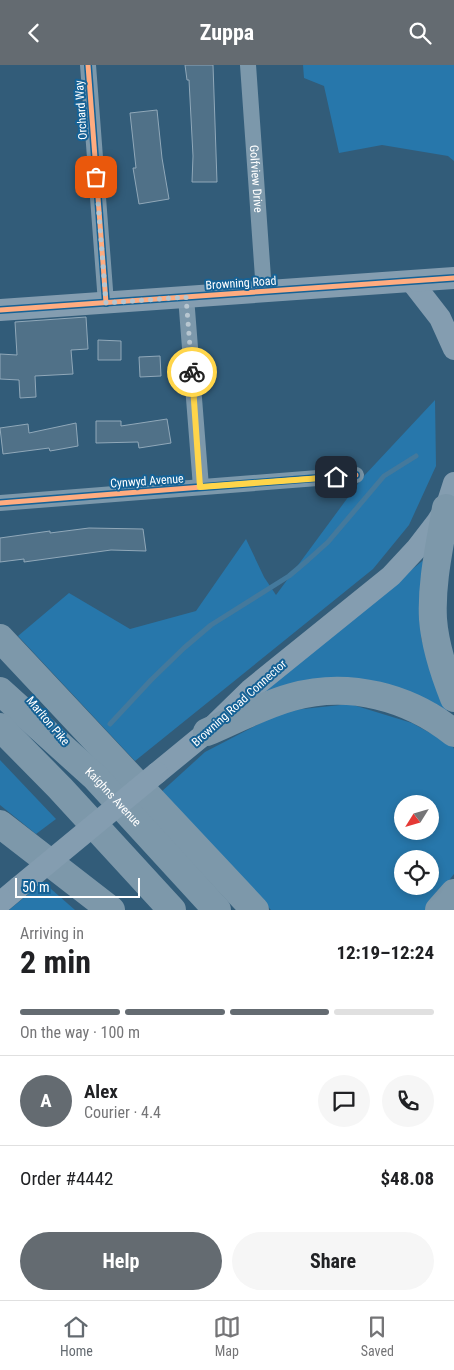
<!DOCTYPE html>
<html lang="en">
<head>
<meta charset="utf-8">
<style>
	:root { --surface:#fff; --page:#f6f6f6; --text:#202124; --muted:#757577; --line:#e0e0e0; --accent:#646b71 }
	body { margin:0; font-family:"Roboto Condensed",sans-serif; background:var(--page); color:var(--text); height:100vh; display:flex; flex-direction:column; font-size:19px; white-space:nowrap }
	* { box-sizing:border-box; margin:0 }
	p { font-size:16px; color:var(--muted) }
	.icon { flex:none; width:28px; height:28px; fill:none; stroke:currentColor; stroke-width:2; stroke-linecap:round; stroke-linejoin:round }
	.map { position:relative; height:845px; overflow:hidden }
	.details { display:flex; flex-direction:column; background:var(--surface); flex:1 }
	.details>* { flex:none }
	.needle { width:32px; rotate:233deg }
	.fabs { position:absolute; left:394px; top:730px; display:grid; gap:10px }
	.fabs a { display:grid; place-items:center; width:45px; height:45px; border-radius:50%; background:var(--surface); box-shadow:0 2px 8px #0003; font-size:25px }
	.scale { position:absolute; left:15px; bottom:12px; width:125px; box-sizing:border-box; padding-left:5px; border:2px solid #fff; border-top:0; font-size:14px; line-height:18px; white-space:nowrap; color:#fff; -webkit-text-stroke:4px #156296; paint-order:stroke }
	.pin { position:absolute; display:grid; place-items:center; width:42px; height:42px; color:#fff; margin:-21px; border-radius:10px; box-shadow:0 2px 8px #0006 }
	.courier { position:absolute; display:grid; place-items:center; width:50px; height:50px; margin:-25px; border:4px solid #ffd54a; border-radius:50%; background:#fff; color:#222; box-shadow:0 1px 6px #0007 }
	.overview em { font-style:normal; font-weight:700 }
	.overview div { display:flex; flex-direction:column-reverse }
	.overview { display:flex; align-items:center; justify-content:space-between; height:85px; padding:0 20px }
	h1 { font-size:32px; font-weight:700; line-height:38px }
	.bar { display:grid; grid-template-columns:repeat(4,1fr); gap:8px 5px; align-content:center; height:60px; padding:0 20px }
	.bar i { height:6px; border-radius:4px; background:var(--line) }
	.bar .selected { background:var(--accent) }
	.bar p { grid-column:span 4 }
	.line { display:flex; align-items:center; gap:12px; padding:0 20px; border-top:1px solid var(--line) }
	.line div { flex:1 }
	.round { display:grid; place-items:center; flex:none; width:52px; height:52px; border-radius:26px; background:var(--page) }
	.button { display:flex; gap:10px; margin-top:auto; padding:10px 20px }
	.button a { flex:1; height:58px; border-radius:30px; background:var(--accent); color:#fff; font-size:20px; font-weight:700; line-height:58px; text-align:center }
	.button a+a { background:var(--page); color:var(--text) }
	header { display:flex; justify-content:space-between; align-items:center; height:65px; padding:0 20px; background:var(--accent); color:#fff; font-size:22px; font-weight:700 }
	.tab-bar { display:flex; justify-content:space-around; align-items:center; height:70px; border-top:1px solid var(--line); background:var(--surface); font-size:14px; color:var(--muted) }
	.tab-bar a { display:grid; justify-items:center; gap:2px }
	.tab-bar .selected { color:var(--accent) }
	.map>svg:first-child { display:block }
</style>
</head>
<body>
<header><svg class="icon" aria-label="back" viewBox="0 0 24 24"><path d="M15 5l-7 7 7 7"/></svg>Zuppa<svg class="icon" aria-label="search" viewBox="0 0 24 24"><circle cx="10" cy="10" r="6"/><path d="M15 15l6 6"/></svg></header>
<div class="map">
<svg width="454" height="845" viewBox="0 0 454 845">
	<rect width="100%" height="100%" fill="#325c79"/>
	<g fill="#2777ab" fill-rule="evenodd">
		<path d="M 303,0 L 454,0 L 454,96 L 448,91 L 382,80 L 339,88 L 324,21 L 304,13 Z"/>
		<path d="M 435,335 L 436,401 L 409,460 L 373,504 L 135,696 L 18,571 L 69,528 L 130,564 L 196,546 L 246,474 L 264,512 L 276,530 L 363,412 Z"/>
		<path d="M 426,493 L 421,573 L 449,651 L 388,619 L 315,616 L 258,629 Z"/>
		<path d="M 350,639 L 412,658 L 452,680 L 454,684 L 454,809 L 426,845 L 271,845 L 160,728 L 205,687 L 284,646 ZM 402,739 L 430,739 L 430,766 L 402,766 ZM 402,794 L 430,794 L 430,821 L 402,821 Z"/>
		<path d="M 0,695 L 56,754 L 36,769 L 0,740 Z"/>
		<path d="M 43,817 L 75,845 L 9,845 Z"/>
	</g>
	<g fill="none" stroke-linecap="round" stroke-linejoin="round">
		<path stroke="#44799c" stroke-width="5" d="M 110,659 L 151,615 L 184,583 L 211,560 L 289,511 L 308,495 L 328,477 L 384,411 L 416,391"/>
	</g>
	<g fill="#507188" stroke="#90a8b9">
		<path d="M 185,0 L 213,0 L 217,117 L 192,117 L 193,91 L 189,15 L 187,15 Z"/>
		<path d="M 157,45 L 162,93 L 169,134 L 139,139 L 133,103 L 136,103 L 130,48 Z"/>
		<path d="M 86,252 L 88,284 L 71,285 L 73,309 L 35,311 L 36,332 L 20,333 L 19,315 L 0,314 L 0,289 L 17,290 L 15,257 Z"/>
		<path d="M 98,275 L 121,276 L 121,295 L 98,295 Z"/>
		<path d="M 160,291 L 161,311 L 140,312 L 139,292 Z"/>
		<path d="M 167,354 L 171,378 L 139,383 L 138,377 L 96,378 L 96,356 L 121,356 L 121,361 Z"/>
		<path d="M 76,358 L 78,381 L 50,386 L 49,383 L 3,389 L 0,363 L 28,359 L 29,368 Z"/>
		<path d="M 89,463 L 143,464 L 146,486 L 111,485 L 24,497 L 24,494 L 0,497 L 0,473 L 50,466 L 50,468 Z"/>
	</g>
	<g fill="none" stroke-linecap="round" stroke-linejoin="round">
		<g stroke="#7c98ab" stroke-width="16">
			<path d="M 88,0 L 106,238"/>
			<path id="s1" d="M 248,0 L 264,227"/>
			<path d="M 186,232 L 201,422"/>
			<path d="M 0,438 L 356,410"/>
		</g>
		<g stroke="#849db0" stroke-width="22">
			<path d="M 412,217 L 440,253 L 454,284"/>
			<path d="M 0,245 L 454,213"/>
			<path d="M 157,708 L 207,667 L 250,625 L 391,511 L 417,483 L 437,457 L 446,443 L 454,418"/>
			<path d="M 0,838 L 19,822"/>
		</g>
		<g stroke="#7d98aa" stroke-width="28">
			<path d="M 446,443 C 440,480 431,517 433,554 C 435,581 444,608 454,633"/>
			<path d="M 0,573 L 255,845"/>
			<path id="s2" d="M 0,626 L 96,713 L 217,845"/>
			<path d="M 0,662 L 60,723 L 172,845"/>
			<path d="M 207,667 C 235,655 263,640 292,632 C 349,616 409,632 454,668"/>
			<path d="M 0,759 L 111,845"/>
			<path d="M 439,845 L 454,828"/>
		</g>
		<path stroke="#849db0" stroke-width="22" d="M 19,822 L 157,708"/>
		<defs>
			<g id="cycleway">
				<path d="M 88,0 L 106,238"/>
				<path d="M 0,245 L 454,213"/>
				<path d="M 0,438 L 356,410"/>
			</g>
		</defs>
		<use href="#cycleway" stroke="#156296" stroke-width="8"/>
		<use href="#cycleway" stroke="#ffac80" stroke-width="5"/>
	</g>
	<g fill="none" stroke-linecap="round" stroke-linejoin="round">
		<path stroke="#b7c6d0" stroke-width="5" stroke-dasharray="0 9" d="M 96,112 L 106,238 L 186,232 L 192,307"/>
		<path stroke="#ffd54a" stroke-width="6" d="M 192,307 L 200,422 L 336,412"/>
	</g>
	<g text-anchor="middle" dominant-baseline="central" stroke-width="4" stroke-linejoin="round" paint-order="stroke">
		<g font-size="12" fill="#fff" stroke="#156296">
			<text transform="translate(81 45) rotate(-94)">Orchard Way</text>
			<text stroke="none"><textPath href="#s1" startOffset="114">Golfview Drive</textPath></text>
			<text transform="translate(241 218) rotate(-4)">Browning Road</text>
			<text transform="translate(147 416) rotate(-4)">Cynwyd Avenue</text>
			<text transform="translate(239 638) rotate(-42)">Browning Road Connector</text>
			<text transform="translate(48 656) rotate(50)">Marlton Pike</text>
			<text stroke="none"><textPath href="#s2" startOffset="155">Kaighns Avenue</textPath></text>
		</g>
	</g>
</svg>
<div class="fabs">
<a><svg class="needle" viewBox="-14 -14 28 28"><path d="M0-13l5 13h-10z" fill="#e53935"/><path d="M0 13l5-13h-10z" fill="#757577"/></svg></a>
<a><svg class="icon" aria-label="locate" viewBox="0 0 24 24"><circle cx="12" cy="12" r="6"/><path d="M12 2v4M12 18v4M2 12h4M18 12h4"/></svg></a>
</div>
<div class="scale">50 m</div>
<div class="pin" style="left:96px;top:112px;background:#ea580c"><svg class="icon" aria-label="bag" viewBox="0 0 24 24"><path d="M5 8h14l-1 12H6zM9 8a3 3 0 0 1 6 0"/></svg></div>
<div class="pin" style="left:336px;top:412px;background:#1f2937"><svg class="icon" aria-label="home" viewBox="0 0 24 24"><path d="M3 11l9-7 9 7M6 9v11h12V9"/></svg></div>
<div class="courier" style="left:192px;top:307px"><svg class="icon" aria-label="bike" viewBox="0 0 24 24"><circle cx="6" cy="16" r="4"/><circle cx="18" cy="16" r="4"/><path d="M6 16l4-8h5l3 8M10 8l3 8H6M13 5h3"/></svg></div>
</div>
<section class="details">
<div class="overview"><div><h1>2 min</h1><p>Arriving in</p></div><em>12:19–12:24</em></div>
<div class="bar"><i class="selected"></i><i class="selected"></i><i class="selected"></i><i></i><p>On the way · 100 m</p></div>
<div class="line" style="height:90px"><b class="round" style="background:var(--accent);color:#fff">A</b><div><b>Alex</b><p>Courier · 4.4</p></div><a class="round"><svg class="icon" aria-label="chat" viewBox="0 0 24 24"><path d="M4 5h16v11H9l-5 4z"/></svg></a><a class="round"><svg class="icon" aria-label="phone" viewBox="0 0 24 24"><path d="M5 4h4l2 5-3 2q2 4 5 5l2-3 5 2v4C11 20 4 13 5 4z"/></svg></a></div>
<div class="line" style="height:65px"><div>Order #4442</div><b>$48.08</b></div>
<div class="button"><a>Help</a><a>Share</a></div>
</section>
<nav class="tab-bar">
<a class="selected"><svg class="icon" aria-label="home" viewBox="0 0 24 24"><path d="M3 11l9-7 9 7M6 9v11h12V9"/></svg>Home</a>
<a><svg class="icon" aria-label="map" viewBox="0 0 24 24"><path d="M3 6l6-2 6 2 6-2v14l-6 2-6-2-6 2zM9 4v14M15 6v14"/></svg>Map</a>
<a><svg class="icon" aria-label="saved" viewBox="0 0 24 24"><path d="M7 4h10v16l-5-4-5 4z"/></svg>Saved</a>
</nav>
</body>
</html>
